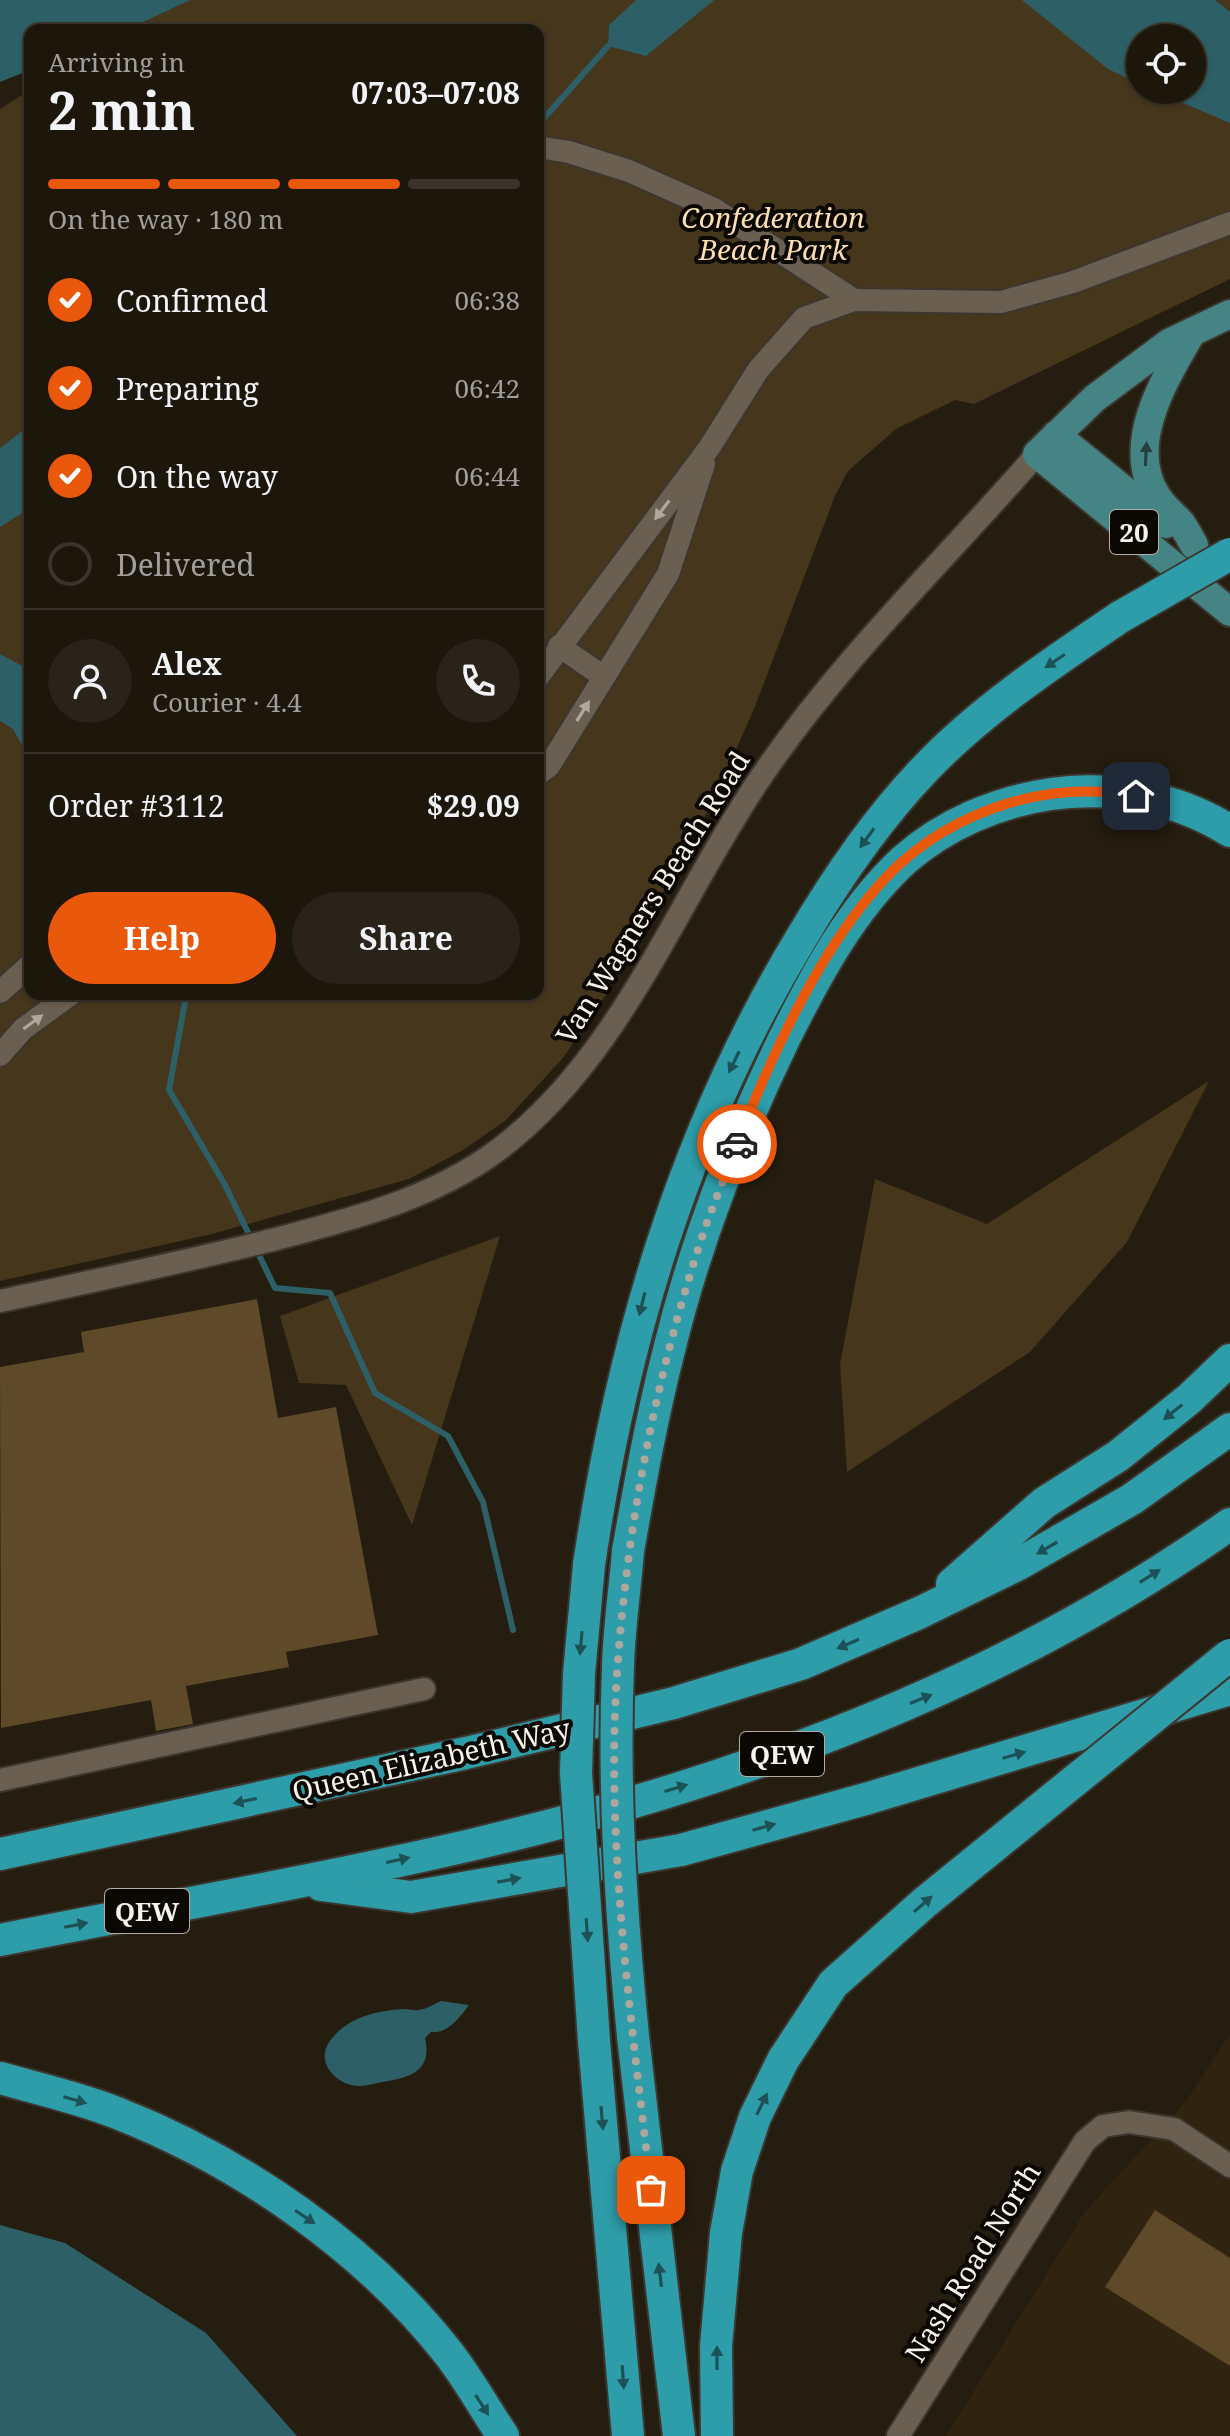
<!DOCTYPE html>
<html lang="en">
<head>
<meta charset="utf-8">
<style>
	:root { --surface:#1c160b; --page:#292319; --text:#f1f3f6; --muted:#a09f9d; --line:#3a352c; --accent:#ea580c }
	body { margin:0; font-family:"Noto Serif",serif; background:var(--page); color:var(--text); height:100vh; display:flex; flex-direction:column; font-size:30px; white-space:nowrap }
	* { box-sizing:border-box; margin:0 }
	p { font-size:26px; color:var(--muted) }
	.icon { flex:none; width:44px; height:44px; fill:none; stroke:currentColor; stroke-width:2; stroke-linecap:round; stroke-linejoin:round }
	.map { position:relative; flex:1; overflow:hidden }
	.details { position:absolute; left:24px; top:24px; width:520px; height:976px; display:flex; flex-direction:column; background:var(--surface); border-radius:16px; box-shadow:0 2px 6px #0004,0 0 0 2px var(--line) }
	.details>* { flex:none }
	.controls { position:absolute; left:1126px; top:24px; display:grid; gap:16px }
	.controls a { display:grid; place-items:center; width:80px; height:80px; border-radius:50%; background:var(--surface); box-shadow:0 2px 6px #0004,0 0 0 2px var(--line); font-size:40px }
	.pin { position:absolute; display:grid; place-items:center; width:68px; height:68px; color:#fff; margin:-34px; border-radius:16px; box-shadow:0 4px 12px #0006 }
	.courier { position:absolute; display:grid; place-items:center; width:80px; height:80px; margin:-40px; border:6px solid #ea580c; border-radius:50%; background:#fff; color:#222; box-shadow:0 2px 10px #0007 }
	.overview em { font-style:normal; font-weight:700 }
	.overview div { display:flex; flex-direction:column-reverse }
	.overview { display:flex; align-items:center; justify-content:space-between; height:136px; padding:0 24px }
	h1 { font-size:52px; font-weight:700; line-height:60px }
	.bar { display:grid; grid-template-columns:repeat(4,1fr); gap:12px 8px; align-content:center; height:96px; padding:0 24px }
	.bar i { height:10px; border-radius:6px; background:var(--line) }
	.bar .on { background:var(--accent) }
	.bar p { grid-column:span 4 }
	.line { display:flex; align-items:center; gap:20px; padding:0 24px; border-top:2px solid var(--line) }
	.line div { flex:1 }
	.round { display:grid; place-items:center; flex:none; width:84px; height:84px; border-radius:42px; background:var(--page) }
	ol { padding:0 24px; list-style:none }
	li { display:flex; align-items:center; gap:24px; height:88px }
	li p { margin-inline-start:auto }
	li .icon { padding:8px; border-radius:50%; background:var(--accent); color:#fff; stroke-width:4 }
	li:last-child { color:var(--muted) }
	li i { width:44px; height:44px; border:4px solid var(--line); border-radius:50% }
	.cta { display:flex; gap:16px; margin-top:auto; padding:16px 24px }
	.cta a { flex:1; height:92px; border-radius:48px; background:var(--accent); color:#fff; font-size:32px; font-weight:700; line-height:92px; text-align:center }
	.cta a+a { background:var(--page); color:var(--text) }
	.map>svg:first-child { display:block }
</style>
</head>
<body>
<div class="map">
<svg width="1230" height="2436" viewBox="0 0 1230 2436">
	<rect width="100%" height="100%" fill="#251d0f"/>
	<path fill="#30230f" d="M 1230,2034 L 1230,2436 L 946,2436 L 1084,2213 L 1186,2101 Z"/>
	<g fill="#46361c" fill-rule="evenodd">
		<path d="M 173,0 L 1230,0 L 1230,279 L 974,404 L 955,400 L 896,429 L 848,471 L 835,496 L 754,709 L 712,804 L 605,996 L 563,1058 L 505,1121 L 463,1150 L 409,1179 L 212,1234 L 0,1281 L 0,109 L 30,90 L 30,994 L 538,994 L 538,30 L 125,30 ZM 1140,38 L 1192,38 L 1192,90 L 1140,90 Z"/>
		<path d="M 1209,1081 L 1127,1242 L 1030,1352 L 847,1472 L 840,1364 L 875,1179 L 987,1224 Z"/>
		<path d="M 500,1236 L 412,1525 L 346,1385 L 299,1383 L 280,1316 Z"/>
	</g>
	<g fill="#2d6066">
		<path d="M 0,0 L 190,0 L 126,30 L 30,30 L 30,70 L 0,82 Z"/>
		<path d="M 636,0 L 714,0 L 646,56 L 608,46 L 609,25 Z"/>
		<path d="M 1022,0 L 1215,0 L 1230,12 L 1230,123 L 1153,90 L 1192,90 L 1192,38 L 1140,38 L 1140,84 L 1108,69 Z"/>
		<path d="M 30,425 L 30,508 L 0,527 L 0,448 Z"/>
		<path d="M 0,654 L 30,670 L 30,760 L 13,729 L 0,721 Z"/>
		<path d="M 441,2001 L 469,2005 C 460,2017 448,2034 431,2032 L 425,2038 C 433,2074 407,2078 377,2083 C 372,2084 365,2086 359,2086 C 337,2086 314,2062 330,2041 C 347,2017 378,2010 406,2009 C 410,2009 414,2011 418,2010 C 425,2010 434,2004 441,2001 Z"/>
		<path d="M 0,2225 L 65,2243 L 206,2333 L 297,2436 L 0,2436 Z"/>
	</g>
	<g fill="none" stroke-linecap="round" stroke-linejoin="round">
		<g stroke="#2d6066" stroke-width="6">
			<path d="M 538,125 L 608,46"/>
			<path d="M 179,994 L 185,1002 L 169,1090 L 225,1185 L 275,1288 L 330,1293 L 375,1393 L 448,1436 L 483,1502 L 513,1630"/>
		</g>
	</g>
	<g fill="#5e4929">
		<path d="M 257,1299 L 278,1418 L 336,1407 L 378,1635 L 286,1652 L 289,1667 L 186,1686 L 193,1724 L 156,1731 L 151,1700 L 1,1728 L 0,1367 L 84,1352 L 81,1332 Z"/>
		<path d="M 1155,2210 L 1230,2258 L 1230,2366 L 1105,2287 Z"/>
	</g>
	<g fill="none" stroke-linecap="round" stroke-linejoin="round">
		<defs>
			<g id="minor">
				<path d="M 538,147 L 569,152 L 629,171 L 714,209 L 854,300"/>
				<path d="M 559,646 L 604,677"/>
				<path d="M 538,677 L 709,448 L 758,370 L 804,318 L 854,300 L 1001,302 L 1073,282 L 1230,223"/>
				<path d="M 538,774 L 549,766 L 668,574 L 704,464"/>
				<path d="M 0,992 L 30,965"/>
				<path d="M 0,1055 L 23,1029 L 71,994"/>
				<path d="M 0,1301 C 92,1281 185,1262 276,1239 C 353,1219 434,1198 498,1150 C 621,1058 677,900 761,777 C 841,659 944,561 1037,454"/>
				<path d="M 0,1780 L 424,1689"/>
				<path d="M 898,2436 L 1085,2141 L 1103,2126 L 1129,2122 L 1174,2129 L 1230,2166"/>
			</g>
			<g id="major">
				<path d="M 1230,314 L 1169,343 L 1095,398 L 1037,454 L 1230,612"/>
				<path d="M 1192,332 C 1166,377 1124,443 1156,495 C 1162,506 1173,514 1181,523 C 1186,530 1190,538 1194,545"/>
				<path d="M 1056,435 L 1166,524"/>
			</g>
			<g id="highway">
				<path d="M 628,1551 C 640,1483 652,1416 669,1350 C 695,1243 736,1138 784,1039 C 816,975 851,909 904,860 C 945,824 997,802 1051,794 C 1111,785 1178,798 1230,831"/>
				<path d="M 589,1565 C 622,1343 683,1134 800,940 C 836,879 876,820 925,769 C 981,710 1052,663 1120,617"/>
				<path d="M 952,1584 L 1044,1503 L 1118,1456 L 1189,1399 L 1230,1360"/>
				<path d="M 0,1854 L 466,1753 L 674,1703 L 801,1664 L 919,1613 L 1019,1564 L 1132,1499 L 1230,1429"/>
				<path d="M 321,1885 L 411,1897 L 681,1850 L 869,1798 L 1230,1689"/>
				<path d="M 0,1940 C 157,1909 315,1881 471,1845 C 740,1782 1004,1684 1230,1524"/>
				<path d="M 633,2036 L 679,2436"/>
				<path d="M 594,2041 L 628,2436"/>
				<path d="M 0,2078 C 39,2089 80,2098 117,2113 C 242,2162 366,2248 449,2354 C 469,2380 485,2409 503,2436"/>
				<path d="M 717,2436 L 716,2346 L 726,2233 L 737,2171 L 755,2117 L 783,2060 L 833,1984 L 924,1903 L 1041,1808"/>
			</g>
		</defs>
		<use href="#minor" stroke="#3d362f" stroke-width="26"/>
		<use href="#major" stroke="#3d362f" stroke-width="32"/>
		<use href="#highway" stroke="#3d362f" stroke-width="36"/>
		<use href="#minor" stroke="#6a5f50" stroke-width="22"/>
		<use href="#major" stroke="#458485" stroke-width="28"/>
		<use href="#highway" stroke="#2d9da9" stroke-width="32"/>
		<defs>
			<g id="highway-bridge">
				<path d="M 1120,617 L 1230,554"/>
				<path d="M 628,1551 C 625,1589 619,1628 618,1666 C 613,1790 621,1913 633,2036"/>
				<path d="M 589,1565 L 579,1674 L 576,1773 L 594,2041"/>
				<path d="M 1041,1808 L 1230,1655"/>
			</g>
		</defs>
		<use href="#highway-bridge" stroke="#3d362f" stroke-width="36" stroke-linecap="butt"/>
		<use href="#highway-bridge" stroke="#2d9da9" stroke-width="32"/>
	</g>
	<defs><path id="oneway-solid" d="M-6-.8H1V-3.2L6.5 0L1 3.2V.8H-6Z" transform="scale(2)"/></defs>
	<use fill="#25403e" href="#oneway-solid" transform="translate(1146 454) rotate(-87)"/>
	<g fill="#b1a89c">
		<use href="#oneway-solid" transform="translate(662 510) rotate(127)"/>
		<use href="#oneway-solid" transform="translate(583 711) rotate(-58)"/>
		<use href="#oneway-solid" transform="translate(33 1022) rotate(-36)"/>
	</g>
	<g fill="#1c5256">
		<use href="#oneway-solid" transform="translate(1055 661) rotate(146)"/>
		<use href="#oneway-solid" transform="translate(867 838) rotate(126)"/>
		<use href="#oneway-solid" transform="translate(734 1062) rotate(116)"/>
		<use href="#oneway-solid" transform="translate(642 1304) rotate(104)"/>
		<use href="#oneway-solid" transform="translate(1173 1412) rotate(141)"/>
		<use href="#oneway-solid" transform="translate(1047 1548) rotate(150)"/>
		<use href="#oneway-solid" transform="translate(1150 1576) rotate(-32)"/>
		<use href="#oneway-solid" transform="translate(581 1643) rotate(95)"/>
		<use href="#oneway-solid" transform="translate(848 1644) rotate(157)"/>
		<use href="#oneway-solid" transform="translate(921 1699) rotate(-22)"/>
		<use href="#oneway-solid" transform="translate(1014 1755) rotate(-16)"/>
		<use href="#oneway-solid" transform="translate(676 1788) rotate(-17)"/>
		<use href="#oneway-solid" transform="translate(245 1801) rotate(168)"/>
		<use href="#oneway-solid" transform="translate(764 1827) rotate(-16)"/>
		<use href="#oneway-solid" transform="translate(398 1860) rotate(-12)"/>
		<use href="#oneway-solid" transform="translate(509 1880) rotate(-10)"/>
		<use href="#oneway-solid" transform="translate(923 1904) rotate(-41)"/>
		<use href="#oneway-solid" transform="translate(76 1925) rotate(-11)"/>
		<use href="#oneway-solid" transform="translate(587 1930) rotate(86)"/>
		<use href="#oneway-solid" transform="translate(75 2100) rotate(16)"/>
		<use href="#oneway-solid" transform="translate(762 2104) rotate(-64)"/>
		<use href="#oneway-solid" transform="translate(602 2118) rotate(85)"/>
		<use href="#oneway-solid" transform="translate(305 2217) rotate(34)"/>
		<use href="#oneway-solid" transform="translate(660 2275) rotate(-97)"/>
		<use href="#oneway-solid" transform="translate(717 2358) rotate(-90)"/>
		<use href="#oneway-solid" transform="translate(623 2377) rotate(86)"/>
		<use href="#oneway-solid" transform="translate(482 2405) rotate(57)"/>
	</g>
	<g fill="none" stroke-linecap="round" stroke-linejoin="round">
		<path stroke="#aea79d" stroke-width="8" stroke-dasharray="0 14.4" d="M 651,2190 C 631,2015 604,1836 618,1660 C 629,1513 658,1368 705,1228 C 715,1200 727,1172 737,1144"/>
		<path stroke="#ea580c" stroke-width="10" d="M 737,1144 C 769,1061 816,959 873,892 C 936,816 1039,778 1136,796"/>
	</g>
	<g text-anchor="middle" dominant-baseline="central" stroke-width="8" stroke-linejoin="round" paint-order="stroke">
		<g fill="#0b0804" stroke="#b1aca4" stroke-width="2">
			<rect x="1110" y="510" width="48" height="44" rx="6"/>
			<rect x="740" y="1732" width="84" height="44" rx="6"/>
			<rect x="105" y="1889" width="84" height="44" rx="6"/>
		</g>
		<g font-size="26" font-weight="bold" fill="#f8f2e9">
			<text x="1134" y="532">20</text>
			<text x="782" y="1754">QEW</text>
			<text x="147" y="1911">QEW</text>
		</g>
		<g font-size="28" font-style="italic" fill="#fddeb1" stroke="#0b0804">
			<text x="773" y="217">Confederation<tspan x="773" dy="32">Beach Park</tspan></text>
		</g>
		<g font-size="28" fill="#f8f2e9" stroke="#0b0804">
			<text transform="translate(652 897) rotate(-58)">Van Wagners Beach Road</text>
			<text transform="translate(431 1759) rotate(-13)">Queen Elizabeth Way</text>
			<text transform="translate(972 2262) rotate(-58)">Nash Road North</text>
		</g>
	</g>
</svg>
<div class="controls">
<a><svg class="icon" aria-label="locate" viewBox="0 0 24 24"><circle cx="12" cy="12" r="6"/><path d="M12 2v4M12 18v4M2 12h4M18 12h4"/></svg></a>
</div>
<div class="pin" style="left:651px;top:2190px;background:#ea580c"><svg class="icon" aria-label="bag" viewBox="0 0 24 24"><path d="M5 8h14l-1 12H6zM9 8a3 3 0 0 1 6 0"/></svg></div>
<div class="pin" style="left:1136px;top:796px;background:#1f2937"><svg class="icon" aria-label="home" viewBox="0 0 24 24"><path d="M3 11l9-7 9 7M6 9v11h12V9"/></svg></div>
<div class="courier" style="left:737px;top:1144px"><svg class="icon" aria-label="car" viewBox="0 0 24 24"><path d="M5 17H2v-5l4-1 3-4h7l3 4 3 1v5h-3M9 17h6M6 11h13"/><circle cx="7" cy="17" r="2"/><circle cx="17" cy="17" r="2"/></svg></div>
<section class="details">
<div class="overview"><div><h1>2 min</h1><p>Arriving in</p></div><em>07:03–07:08</em></div>
<div class="bar"><i class="on"></i><i class="on"></i><i class="on"></i><i></i><p>On the way · 180 m</p></div>
<ol>
<li><svg class="icon" aria-label="check" viewBox="0 0 24 24"><path d="M5 12l5 5 9-10"/></svg>Confirmed<p>06:38</p></li>
<li><svg class="icon" aria-label="check" viewBox="0 0 24 24"><path d="M5 12l5 5 9-10"/></svg>Preparing<p>06:42</p></li>
<li><svg class="icon" aria-label="check" viewBox="0 0 24 24"><path d="M5 12l5 5 9-10"/></svg>On the way<p>06:44</p></li>
<li><i></i>Delivered</li>
</ol>
<div class="line" style="height:144px"><a class="round"><svg class="icon" aria-label="person" viewBox="0 0 24 24"><circle cx="12" cy="8" r="4"/><path d="M4 21q1-7 8-7t8 7"/></svg></a><div><b>Alex</b><p>Courier · 4.4</p></div><a class="round"><svg class="icon" aria-label="phone" viewBox="0 0 24 24"><path d="M5 4h4l2 5-3 2q2 4 5 5l2-3 5 2v4C11 20 4 13 5 4z"/></svg></a></div>
<div class="line" style="height:104px"><div>Order #3112</div><b>$29.09</b></div>
<div class="cta"><a>Help</a><a>Share</a></div>
</section>
</div>
</body>
</html>
